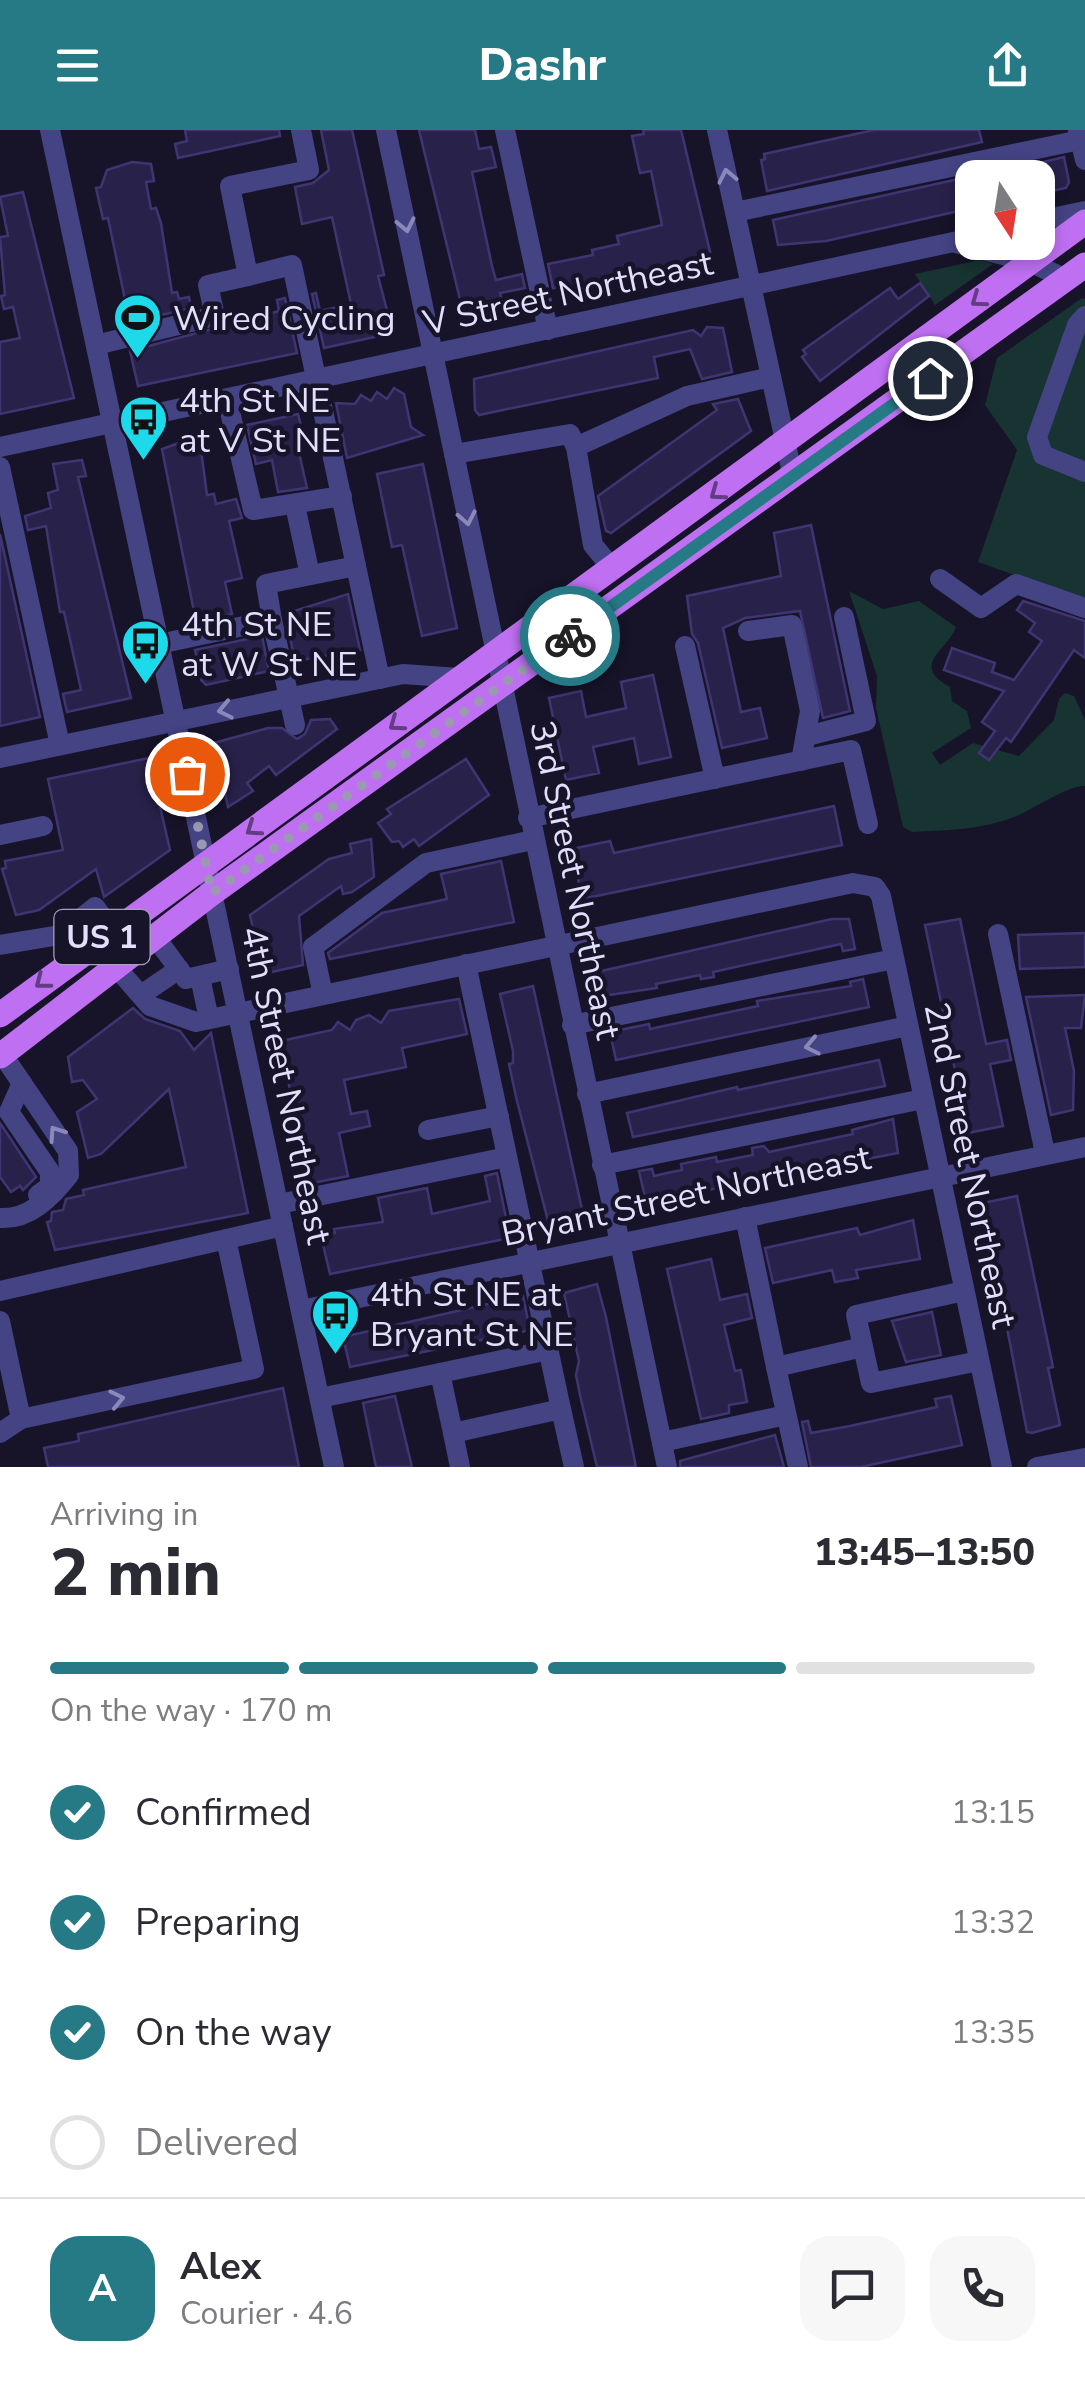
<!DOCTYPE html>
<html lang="en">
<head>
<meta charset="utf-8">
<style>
	:root { --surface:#fff; --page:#f7f7f7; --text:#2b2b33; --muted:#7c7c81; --line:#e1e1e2; --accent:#257a86 }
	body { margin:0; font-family:"Nunito Sans",sans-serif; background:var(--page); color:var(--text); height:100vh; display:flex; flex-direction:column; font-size:38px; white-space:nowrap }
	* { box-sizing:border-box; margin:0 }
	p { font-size:32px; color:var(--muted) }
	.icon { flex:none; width:55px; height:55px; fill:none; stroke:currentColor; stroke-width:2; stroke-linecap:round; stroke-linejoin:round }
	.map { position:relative; height:1337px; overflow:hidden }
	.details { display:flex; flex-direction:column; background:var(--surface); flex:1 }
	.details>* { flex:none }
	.needle { width:65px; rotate:168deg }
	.tools { position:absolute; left:955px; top:30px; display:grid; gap:20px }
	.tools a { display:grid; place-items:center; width:100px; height:100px; border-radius:20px; background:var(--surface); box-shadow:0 5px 15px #0003; font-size:50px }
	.pin { position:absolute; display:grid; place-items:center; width:85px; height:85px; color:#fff; margin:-42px; border:5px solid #fff; border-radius:50%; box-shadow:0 2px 10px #0007 }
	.courier { position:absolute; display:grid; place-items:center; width:100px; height:100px; margin:-50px; border:8px solid #257a86; border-radius:50%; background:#fff; color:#222; box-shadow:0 2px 12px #0007 }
	.head em { font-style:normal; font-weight:800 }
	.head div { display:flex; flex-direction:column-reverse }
	.head { display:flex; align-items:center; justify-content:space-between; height:170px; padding:0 50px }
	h1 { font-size:65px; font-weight:800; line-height:75px }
	.bar { display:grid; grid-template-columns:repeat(4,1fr); gap:15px 10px; align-content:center; height:120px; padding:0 50px }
	.bar i { height:12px; border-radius:8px; background:var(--line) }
	.bar .active { background:var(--accent) }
	.bar p { grid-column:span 4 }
	.line { display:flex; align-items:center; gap:25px; padding:0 50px; border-top:2px solid var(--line) }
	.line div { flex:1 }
	.round { display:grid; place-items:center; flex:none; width:105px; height:105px; border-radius:30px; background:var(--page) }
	ol { padding:0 50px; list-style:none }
	li { display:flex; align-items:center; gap:30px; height:110px }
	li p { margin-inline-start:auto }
	li .icon { padding:10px; border-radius:50%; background:var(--accent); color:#fff; stroke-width:4 }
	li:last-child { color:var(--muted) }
	li i { width:55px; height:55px; border:5px solid var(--line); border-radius:50% }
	header { display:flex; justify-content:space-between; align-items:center; height:130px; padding:0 50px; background:var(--accent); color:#fff; font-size:45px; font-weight:800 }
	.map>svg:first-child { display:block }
</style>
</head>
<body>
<header><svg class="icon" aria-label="menu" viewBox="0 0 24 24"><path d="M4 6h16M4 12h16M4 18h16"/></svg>Dashr<svg class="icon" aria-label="share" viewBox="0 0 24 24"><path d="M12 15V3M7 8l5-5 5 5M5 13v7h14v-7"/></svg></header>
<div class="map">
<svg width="1085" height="1337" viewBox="0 0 1085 1337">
	<rect width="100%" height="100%" fill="#17142a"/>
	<g fill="#173332">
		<path d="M 980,130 L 993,134 L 935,175 L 915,144 Z"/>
		<path d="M 1082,168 L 1085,169 L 1085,470 L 978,432 L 1017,320 L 985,275 L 997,228 Z"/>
		<path d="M 849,461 L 883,479 L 919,471 L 956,497 C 948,520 909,535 950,557 L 952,571 L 967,581 L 971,598 L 932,623 L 940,635 L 973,613 L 1019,626 L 1054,590 L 1059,569 L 1065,563 L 1074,566 L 1085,590 L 1085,656 C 1070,654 1032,680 1014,687 C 981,700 947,700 912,702 L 903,697 L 876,578 L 877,546 Z"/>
	</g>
	<g fill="#282149" stroke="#403573" stroke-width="2.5">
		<path d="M 185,0 L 279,0 L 280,6 L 178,28 L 175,14 L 187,11 Z"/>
		<path d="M 321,0 L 352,0 L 384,145 L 378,146 L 393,203 L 324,218 L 312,164 L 316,163 L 320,181 L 351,174 L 332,87 L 302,94 L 295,57 L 313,53 L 329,40 Z"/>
		<path d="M 419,0 L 475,0 L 479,19 L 491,17 L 496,37 L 472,42 L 492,136 L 496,150 L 522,144 L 525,158 L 500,163 L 503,177 L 464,186 Z"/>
		<path d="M 643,0 L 681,0 L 712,130 L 658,144 L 553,158 L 548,134 L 593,125 L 592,120 L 619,114 L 617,106 L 662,95 L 651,41 L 640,43 L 632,6 L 644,4 Z"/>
		<path d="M 874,0 L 979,0 L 982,12 L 767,61 L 761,30 L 765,29 L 764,24 Z"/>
		<path d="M 1064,27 L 1069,52 L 1066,58 L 1038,64 L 1038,48 L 976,48 Z"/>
		<path d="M 132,32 L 151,34 L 154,51 L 146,52 L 151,79 L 156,78 L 161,93 L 172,163 L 177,162 L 179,169 L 189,167 L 191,178 L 135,191 L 133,179 L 127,179 L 108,88 L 103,89 L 96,58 L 101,57 L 107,40 Z"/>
		<path d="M 972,46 L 972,78 L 826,111 L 778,115 L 773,90 Z"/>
		<path d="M 23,62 L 74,268 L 0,284 L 0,212 L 20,208 L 13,177 L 4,179 L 1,166 L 5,165 L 0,107 L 8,106 L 0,67 Z"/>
		<path d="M 920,153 L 929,166 L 820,251 L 802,227 L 806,224 L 803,220 L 890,158 L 898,169 Z"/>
		<path d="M 285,168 L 297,223 L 138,256 L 130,221 L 279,181 L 277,170 Z"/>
		<path d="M 707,197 L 723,198 L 732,242 L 702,249 L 690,219 L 654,227 L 658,248 L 479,285 L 475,280 L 474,249 L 693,200 L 701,206 Z"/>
		<path d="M 394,258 L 404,264 L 411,297 L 423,305 L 347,328 L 336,273 L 355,274 L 361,265 L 371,271 L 377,262 L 387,269 Z"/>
		<path d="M 738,269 L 751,301 L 611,403 L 606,401 L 598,366 L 717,280 L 713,274 Z"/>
		<path d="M 298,284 L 303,304 L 297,314 L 307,358 L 278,362 L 272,330 L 256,334 L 247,295 Z"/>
		<path d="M 190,309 L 191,314 L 200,312 L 207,365 L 214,364 L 216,374 L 236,369 L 242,388 L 229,391 L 242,448 L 225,452 L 232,484 L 196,492 L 162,319 Z"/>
		<path d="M 82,330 L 86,346 L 78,347 L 131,568 L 67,582 L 63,564 L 81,560 L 64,482 L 60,482 L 46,396 L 28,400 L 25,386 L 51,378 L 48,363 L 58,360 L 53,334 Z"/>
		<path d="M 423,334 L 457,498 L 422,506 L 402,415 L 392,417 L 377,344 Z"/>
		<path d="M 811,395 L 850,581 L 823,588 L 800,481 L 745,488 L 723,498 L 741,582 L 760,578 L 767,608 L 722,618 L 698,513 L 692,504 L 687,466 L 781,446 L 774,403 Z"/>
		<path d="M 0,404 L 40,587 L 0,596 Z"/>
		<path d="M 348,464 L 360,520 L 295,531 L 286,488 L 292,487 L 291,482 Z"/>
		<path d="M 1023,471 L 1085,491 L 1085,528 L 1074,520 L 1011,612 L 1006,608 L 989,630 L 979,623 L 995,601 L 982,592 L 1004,561 L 944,540 L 952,518 L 995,533 L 992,542 L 1014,550 L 1042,511 L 1029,502 L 1035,493 L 1017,480 Z"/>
		<path d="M 262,506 L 269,541 L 206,555 L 201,550 L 195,520 Z"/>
		<path d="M 653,545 L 671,627 L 639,634 L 634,608 L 593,617 L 599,643 L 566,650 L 549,568 L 581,561 L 586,587 L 626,578 L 621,552 Z"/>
		<path d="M 330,589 L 337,599 L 276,645 L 269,636 L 247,653 L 253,661 L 228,677 L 214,613 L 268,598 L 282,598 L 297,609 L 305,604 L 311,590 Z"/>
		<path d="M 149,628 L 170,720 L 104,767 L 96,739 L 39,780 L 16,785 L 2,739 L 6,738 L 5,731 L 63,720 L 48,649 Z"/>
		<path d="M 466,629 L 489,665 L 419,716 L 414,709 L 403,717 L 399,711 L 392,712 L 378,693 L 391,684 L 387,679 Z"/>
		<path d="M 834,676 L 842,715 L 582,769 L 572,719 L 610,711 L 614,723 Z"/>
		<path d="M 371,709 L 374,747 L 352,762 L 343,764 L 341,756 L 299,786 L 303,835 L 263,844 L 250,785 L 329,729 L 352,723 L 350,714 Z"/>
		<path d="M 501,731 L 514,792 L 330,829 L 328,823 L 382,783 L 447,769 L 441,744 Z"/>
		<path d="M 832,789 L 849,789 L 855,819 L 843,821 L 841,814 L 713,842 L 714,847 L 701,849 L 700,845 L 656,854 L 657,858 L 602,866 L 597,842 Z"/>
		<path d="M 960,789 L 986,914 L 1007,910 L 1011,930 L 990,934 L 1003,996 L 968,1003 L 925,795 Z"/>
		<path d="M 1085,803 L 1085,837 L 1020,839 L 1018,805 Z"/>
		<path d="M 863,849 L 869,877 L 616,930 L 610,902 L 649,894 L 650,899 L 758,876 L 757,871 L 851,856 L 850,852 Z"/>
		<path d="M 533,856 L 583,1084 L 554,1091 L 548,1091 L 516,967 L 509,934 L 513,933 L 513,921 L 500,864 Z"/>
		<path d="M 1085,865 L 1081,898 L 1065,898 L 1074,941 L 1073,980 L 1051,985 L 1026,867 Z"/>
		<path d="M 459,869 L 467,904 L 402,918 L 406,937 L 344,950 L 351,984 L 367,981 L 370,996 L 339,1003 L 348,1046 L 307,1054 L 281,911 L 332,900 L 338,892 L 350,900 L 356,890 L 369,885 L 381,893 L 389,881 Z"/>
		<path d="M 133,878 L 145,889 L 180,901 L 194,920 L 211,903 L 248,1083 L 55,1120 L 47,1092 L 51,1091 L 52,1082 L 63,1080 L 66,1069 L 84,1065 L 83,1060 L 186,1037 L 169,959 L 101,1024 L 88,1028 L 77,982 L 97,969 L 83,950 L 72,952 L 68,927 Z"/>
		<path d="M 879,930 L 885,956 L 633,1007 L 627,983 L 737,957 L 738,960 Z"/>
		<path d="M 893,989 L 898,1023 L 646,1072 L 639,1041 L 652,1039 L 654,1046 L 667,1043 L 682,1040 L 681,1034 L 716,1027 L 717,1032 L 753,1025 L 752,1018 L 764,1016 L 769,1022 L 853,1004 L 852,1000 Z"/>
		<path d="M 0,993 L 36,1047 L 23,1060 L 20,1056 L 11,1062 L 0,1047 Z"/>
		<path d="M 497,1043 L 510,1108 L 330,1144 L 321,1106 L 335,1103 L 334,1099 L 383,1092 L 378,1068 L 427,1058 L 432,1084 L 490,1071 L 485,1046 Z"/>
		<path d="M 1017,1066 L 1053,1237 L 1048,1238 L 1060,1295 L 1032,1303 L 1027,1302 L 983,1073 Z"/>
		<path d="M 913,1090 L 920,1129 L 856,1140 L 858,1148 L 835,1152 L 832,1140 L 773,1153 L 765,1118 L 857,1098 L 860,1105 Z"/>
		<path d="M 711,1129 L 720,1170 L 747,1164 L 752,1188 L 724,1195 L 735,1241 L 741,1240 L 747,1272 L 729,1275 L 729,1283 L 701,1289 L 667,1139 Z"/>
		<path d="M 597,1154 L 606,1187 L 636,1337 L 597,1337 L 580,1265 L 576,1245 L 579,1231 L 564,1163 Z"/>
		<path d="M 523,1166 L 530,1200 L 350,1237 L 343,1207 Z"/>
		<path d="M 932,1182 L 941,1225 L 906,1232 L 892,1191 Z"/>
		<path d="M 283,1258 L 299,1337 L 48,1337 L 44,1318 L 79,1311 L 78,1304 Z"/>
		<path d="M 395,1266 L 412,1337 L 376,1337 L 363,1273 Z"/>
		<path d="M 951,1266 L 962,1315 L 861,1337 L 811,1337 L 802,1292 L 808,1291 L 811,1303 L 850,1296 L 937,1277 L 935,1269 Z"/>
		<path d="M 775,1305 L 784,1337 L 680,1337 L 680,1331 Z"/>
	</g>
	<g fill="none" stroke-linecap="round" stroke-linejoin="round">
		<g stroke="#444384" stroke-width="20">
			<path d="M 50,0 L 334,1337"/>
			<path d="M 301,0 L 309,40 L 230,56 L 248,146 L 292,135 L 380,549"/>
			<path d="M 386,0 L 667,1337"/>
			<path d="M 505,0 L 548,200"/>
			<path d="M 717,0 L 793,347"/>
			<path d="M 1078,0 L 1085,30"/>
			<path d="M 735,82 L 1080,10"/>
			<path d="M 1038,91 L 1085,81"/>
			<path d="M 956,113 L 1030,132 L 1066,149"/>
			<path d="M 1085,186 L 1077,195 L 1037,307 L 1043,325 L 1085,342"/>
			<path d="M 96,215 L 215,186 L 208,155 L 248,146"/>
			<path d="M 227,269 L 253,380 L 342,366"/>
			<path d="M 0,317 L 972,108"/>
			<path d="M 454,324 L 570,304 L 576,317"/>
			<path d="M 0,337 L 60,615"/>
			<path d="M 295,375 L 310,445"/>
			<path d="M 612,438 L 593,415 L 576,317 L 687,266 L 771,247"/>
			<path d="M 940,449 L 981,478 L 1016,454 L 1085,478"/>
			<path d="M 272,490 L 266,454 L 356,436"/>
			<path d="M 748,501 L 792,495 L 810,581 L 801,631"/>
			<path d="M 159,514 L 272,490 L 295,595"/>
			<path d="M 685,516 L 715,649"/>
			<path d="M 807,606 L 866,591 L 844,487"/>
			<path d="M 0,628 L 403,544 L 459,548"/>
			<path d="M 528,688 L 851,620 L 868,694"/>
			<path d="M 0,705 L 43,696"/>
			<path d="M 998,804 L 1045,1023"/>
			<path d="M 156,808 L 186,849 L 229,839"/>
			<path d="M 0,815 L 60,805 L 95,777 L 112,800"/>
			<path d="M 116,837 L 150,876 L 196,892 L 853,753 L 875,757 L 881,766 L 1002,1337"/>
			<path d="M 200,847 L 209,889"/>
			<path d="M 141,865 L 179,839"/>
			<path d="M 323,865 L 313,817 L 426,733 L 533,710"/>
			<path d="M 572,895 L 894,829"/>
			<path d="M 22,953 L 9,982 L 50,1042 L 50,1056 L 38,1065"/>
			<path d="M 587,964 L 908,896"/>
			<path d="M 428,1000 L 499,986"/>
			<path d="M 602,1035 L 923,969"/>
			<path d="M 279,1074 L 507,1027"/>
			<path d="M 745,1087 L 776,1237 L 863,1217"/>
			<path d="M 0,1088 C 29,1090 52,1067 69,1045 L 68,1021 L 2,924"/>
			<path d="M 0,1161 L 283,1096"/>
			<path d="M 964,1161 L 856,1185 L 871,1253 L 979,1231"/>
			<path d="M 301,1180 L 1085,1017"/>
			<path d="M 0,1191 L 21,1289 L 0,1303"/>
			<path d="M 776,1237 L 798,1337"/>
			<path d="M 440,1243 L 549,1220"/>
			<path d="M 320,1268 L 440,1243 L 453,1303 L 561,1279 L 466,834"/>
			<path d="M 561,1279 L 574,1337"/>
			<path d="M 21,1289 L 254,1239 L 226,1109"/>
			<path d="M 453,1303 L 460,1337"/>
			<path d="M 662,1312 L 786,1285"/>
			<path d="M 1037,1337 L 1085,1328"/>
		</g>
		<g stroke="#bf70f2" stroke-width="25">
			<path d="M 0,885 L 1085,92"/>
			<path d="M 0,926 L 212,763 L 1085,135"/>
		</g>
	</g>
	<defs><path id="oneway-chevron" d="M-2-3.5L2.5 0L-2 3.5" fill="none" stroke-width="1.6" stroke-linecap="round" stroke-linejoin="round" transform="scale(2.5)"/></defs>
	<g stroke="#8b89ba">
		<use href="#oneway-chevron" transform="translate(727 46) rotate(-102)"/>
		<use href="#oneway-chevron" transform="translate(406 95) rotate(78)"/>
		<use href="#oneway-chevron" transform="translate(467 388) rotate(79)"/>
		<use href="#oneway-chevron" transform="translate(225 580) rotate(168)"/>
		<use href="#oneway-chevron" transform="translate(812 916) rotate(168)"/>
		<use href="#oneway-chevron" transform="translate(56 1003) rotate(-124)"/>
		<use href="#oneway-chevron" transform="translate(117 1269) rotate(-12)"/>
	</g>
	<g stroke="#633d84">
		<use href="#oneway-chevron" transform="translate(978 170) rotate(144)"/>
		<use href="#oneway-chevron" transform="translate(717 363) rotate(144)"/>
		<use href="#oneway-chevron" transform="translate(396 594) rotate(144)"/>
		<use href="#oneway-chevron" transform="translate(253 699) rotate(145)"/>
		<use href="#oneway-chevron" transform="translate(42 852) rotate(142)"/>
	</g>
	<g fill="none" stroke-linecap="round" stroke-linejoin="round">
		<path stroke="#9b98b2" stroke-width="10" stroke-dasharray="0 18" d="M 187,644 L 212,763 L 570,506"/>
		<path stroke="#257a86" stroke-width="12" d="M 570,506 L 930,248"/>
	</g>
	<defs>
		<symbol id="stadium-pin" viewBox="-11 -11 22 30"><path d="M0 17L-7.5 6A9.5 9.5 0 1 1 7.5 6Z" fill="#1ddaeb" stroke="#17142a"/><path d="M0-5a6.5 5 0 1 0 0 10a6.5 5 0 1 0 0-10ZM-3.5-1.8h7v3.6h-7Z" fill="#111"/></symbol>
		<symbol id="bus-pin" viewBox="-11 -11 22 30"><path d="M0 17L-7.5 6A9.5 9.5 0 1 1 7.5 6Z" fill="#1ddaeb" stroke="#17142a"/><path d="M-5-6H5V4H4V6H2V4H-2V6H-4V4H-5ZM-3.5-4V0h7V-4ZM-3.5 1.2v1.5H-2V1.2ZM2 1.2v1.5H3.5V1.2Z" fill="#111"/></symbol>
	</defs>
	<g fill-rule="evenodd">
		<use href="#stadium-pin" x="110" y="160" width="55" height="75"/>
		<use href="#bus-pin" x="116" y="262" width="55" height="75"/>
		<use href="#bus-pin" x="118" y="486" width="55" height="75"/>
		<use href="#bus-pin" x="308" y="1156" width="55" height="75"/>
	</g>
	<g text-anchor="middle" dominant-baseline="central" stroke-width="9" stroke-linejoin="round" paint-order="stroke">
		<rect fill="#17142a" stroke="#a5a2bd" stroke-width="2.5" x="54.5" y="780" width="95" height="54" rx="8"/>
		<g font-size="32" font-weight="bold" fill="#e2dffc">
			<text x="102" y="807">US 1</text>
		</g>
		<g font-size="35" fill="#e2dffc" stroke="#17142a">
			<text transform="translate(568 163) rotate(-12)">V Street Northeast</text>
			<text transform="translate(575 750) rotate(78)">3rd Street Northeast</text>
			<text transform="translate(286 955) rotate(78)">4th Street Northeast</text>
			<text transform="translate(970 1035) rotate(78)">2nd Street Northeast</text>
			<text transform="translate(686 1066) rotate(-12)">Bryant Street Northeast</text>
		</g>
		<g font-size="35" fill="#e2dffc" stroke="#17142a" text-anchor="start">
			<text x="173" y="188">Wired Cycling</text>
			<text x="179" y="270">4th St NE<tspan x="179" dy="40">at V St NE</tspan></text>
			<text x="181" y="494">4th St NE<tspan x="181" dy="40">at W St NE</tspan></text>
			<text x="370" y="1164">4th St NE at<tspan x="370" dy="40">Bryant St NE</tspan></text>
		</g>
	</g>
</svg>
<div class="tools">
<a><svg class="needle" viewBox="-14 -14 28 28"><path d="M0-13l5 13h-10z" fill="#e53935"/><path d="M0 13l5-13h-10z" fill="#7c7c81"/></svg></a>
</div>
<div class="pin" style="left:187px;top:644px;background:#ea580c"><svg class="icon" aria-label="bag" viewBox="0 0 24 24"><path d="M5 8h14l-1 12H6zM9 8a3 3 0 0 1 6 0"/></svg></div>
<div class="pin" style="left:930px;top:248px;background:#1f2937"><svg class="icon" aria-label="home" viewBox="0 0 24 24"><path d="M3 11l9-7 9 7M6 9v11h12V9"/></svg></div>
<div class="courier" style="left:570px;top:506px"><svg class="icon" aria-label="bike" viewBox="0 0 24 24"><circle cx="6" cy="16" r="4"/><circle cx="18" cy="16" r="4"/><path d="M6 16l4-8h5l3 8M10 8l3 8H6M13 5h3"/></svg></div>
</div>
<section class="details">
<div class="head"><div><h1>2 min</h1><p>Arriving in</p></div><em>13:45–13:50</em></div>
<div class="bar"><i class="active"></i><i class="active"></i><i class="active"></i><i></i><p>On the way · 170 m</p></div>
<ol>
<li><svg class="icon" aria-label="check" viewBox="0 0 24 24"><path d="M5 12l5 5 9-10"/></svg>Confirmed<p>13:15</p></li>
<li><svg class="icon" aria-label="check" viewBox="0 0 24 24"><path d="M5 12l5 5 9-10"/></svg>Preparing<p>13:32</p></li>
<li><svg class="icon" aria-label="check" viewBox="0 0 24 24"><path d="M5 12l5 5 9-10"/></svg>On the way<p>13:35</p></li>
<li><i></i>Delivered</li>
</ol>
<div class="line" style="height:180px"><b class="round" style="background:var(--accent);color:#fff">A</b><div><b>Alex</b><p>Courier · 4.6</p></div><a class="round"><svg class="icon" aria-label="chat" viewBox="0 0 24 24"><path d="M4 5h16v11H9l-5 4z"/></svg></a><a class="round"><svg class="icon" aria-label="phone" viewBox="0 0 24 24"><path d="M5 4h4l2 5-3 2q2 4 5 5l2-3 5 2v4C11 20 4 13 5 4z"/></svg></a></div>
</section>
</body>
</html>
